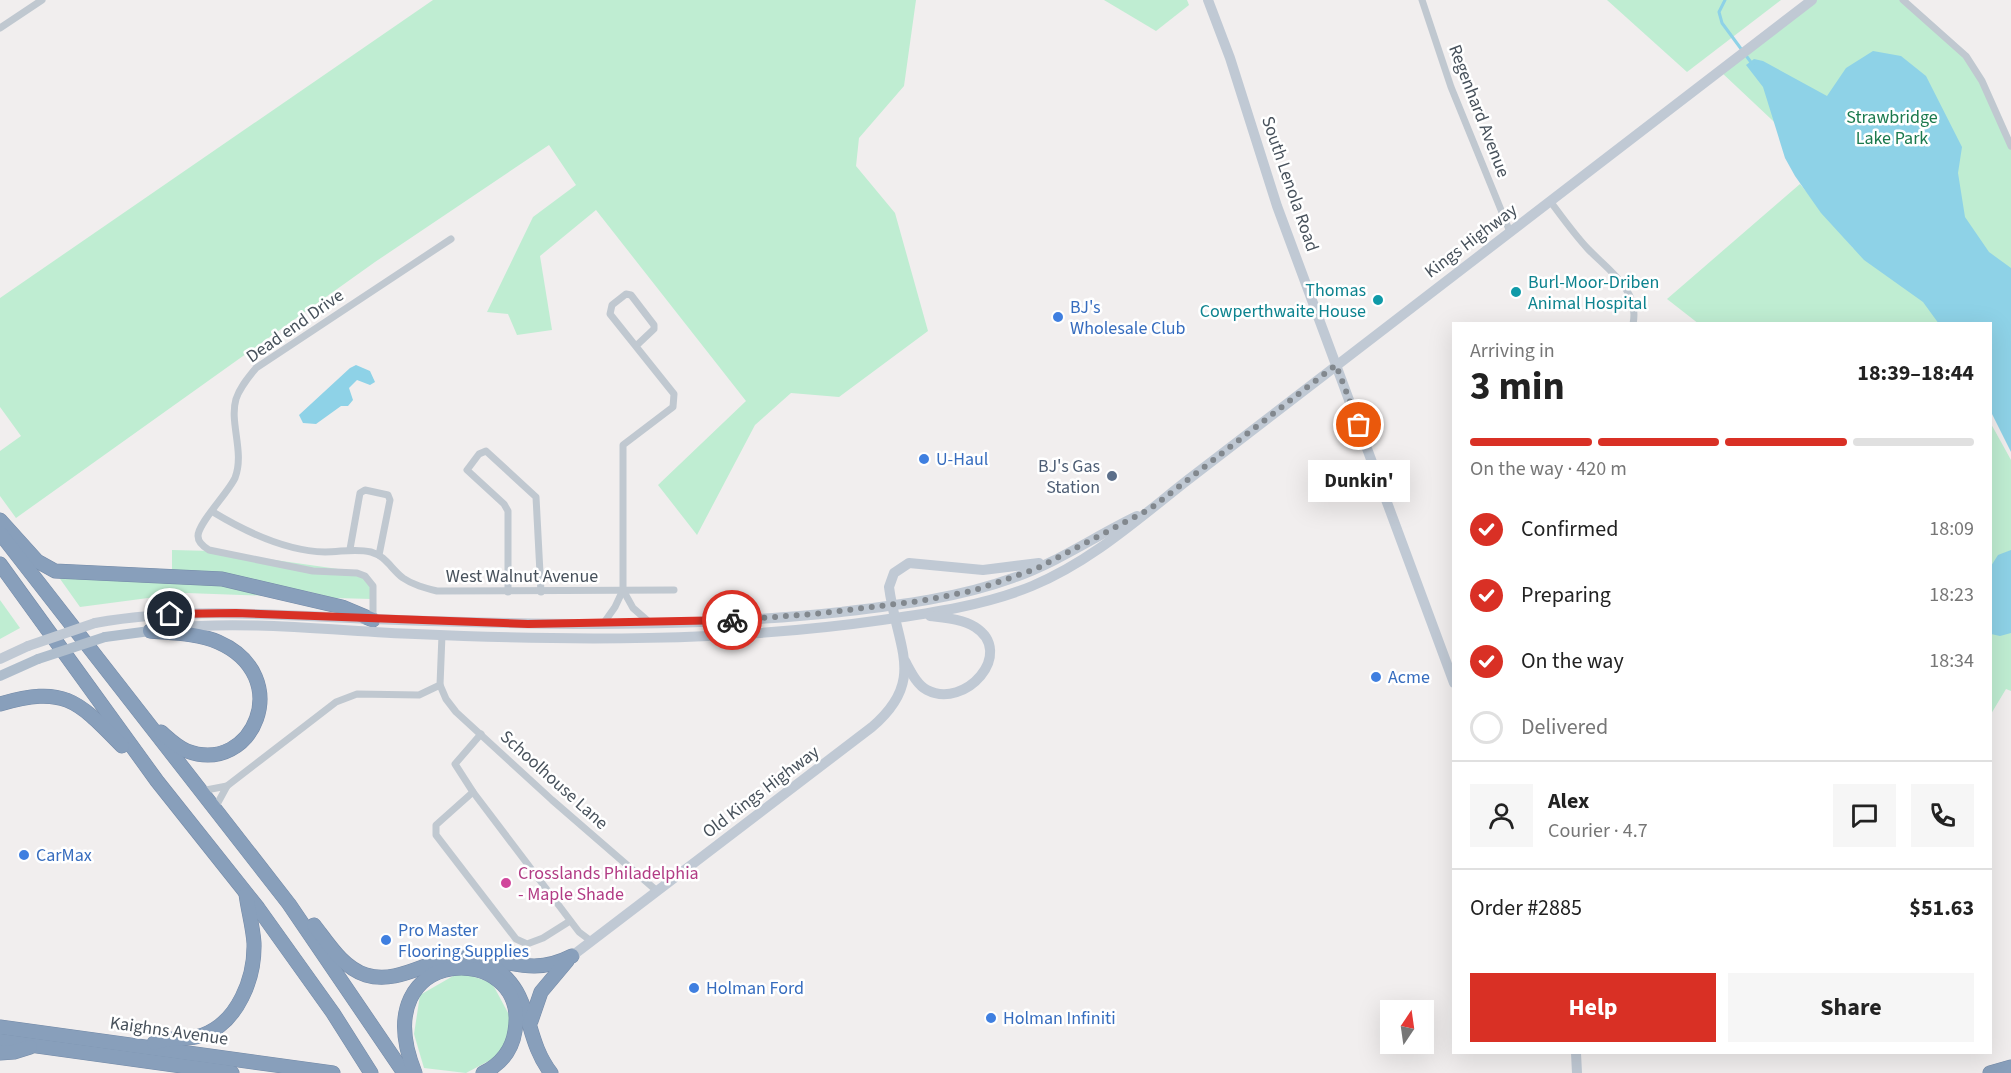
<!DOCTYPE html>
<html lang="en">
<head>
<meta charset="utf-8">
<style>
	:root { --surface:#fff; --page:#f6f6f6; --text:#222; --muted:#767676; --line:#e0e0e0; --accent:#d93025 }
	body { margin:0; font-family:"Source Sans 3",sans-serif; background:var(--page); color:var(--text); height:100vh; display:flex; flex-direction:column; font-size:22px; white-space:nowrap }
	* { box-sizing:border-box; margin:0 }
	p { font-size:20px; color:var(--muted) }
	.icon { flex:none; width:33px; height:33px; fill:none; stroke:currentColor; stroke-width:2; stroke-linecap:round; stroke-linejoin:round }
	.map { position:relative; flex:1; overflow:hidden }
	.sheet { position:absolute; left:1452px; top:322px; width:540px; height:732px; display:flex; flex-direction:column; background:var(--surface); border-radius:0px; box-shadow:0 6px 24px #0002 }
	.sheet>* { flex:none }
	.needle { width:39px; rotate:13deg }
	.buttons { position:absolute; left:1380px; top:1000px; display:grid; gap:12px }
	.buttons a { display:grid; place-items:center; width:54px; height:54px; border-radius:0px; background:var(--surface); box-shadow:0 6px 24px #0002; font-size:30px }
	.pin { position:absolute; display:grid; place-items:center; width:51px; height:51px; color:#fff; margin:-26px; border:3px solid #fff; border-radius:50%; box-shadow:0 2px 6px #0007 }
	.courier { position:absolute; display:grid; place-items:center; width:60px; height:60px; margin:-30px; border:4px solid #d93025; border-radius:50%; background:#fff; color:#222; box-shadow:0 2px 8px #0007 }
	.bubble { position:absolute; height:42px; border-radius:0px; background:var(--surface); box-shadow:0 6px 24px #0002; font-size:20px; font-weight:700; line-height:42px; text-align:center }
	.head em { font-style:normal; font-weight:700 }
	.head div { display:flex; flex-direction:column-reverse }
	.head { display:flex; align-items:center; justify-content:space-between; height:102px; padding:0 18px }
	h1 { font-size:39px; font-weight:700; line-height:45px }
	.bar { display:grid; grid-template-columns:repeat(4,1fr); gap:9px 6px; align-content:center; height:72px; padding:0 18px }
	.bar i { height:8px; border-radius:4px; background:var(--line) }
	.bar .active { background:var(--accent) }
	.bar p { grid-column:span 4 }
	.line { display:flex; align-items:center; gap:15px; padding:0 18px; border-top:2px solid var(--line) }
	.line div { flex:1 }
	.round { display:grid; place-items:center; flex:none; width:63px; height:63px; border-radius:0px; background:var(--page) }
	ol { padding:0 18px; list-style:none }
	li { display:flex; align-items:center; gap:18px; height:66px }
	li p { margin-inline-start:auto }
	li .icon { padding:6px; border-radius:50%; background:var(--accent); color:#fff; stroke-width:4 }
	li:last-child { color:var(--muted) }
	li i { width:33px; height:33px; border:3px solid var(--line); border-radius:50% }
	.action { display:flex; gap:12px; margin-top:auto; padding:12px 18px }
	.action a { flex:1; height:69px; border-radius:0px; background:var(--accent); color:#fff; font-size:24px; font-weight:700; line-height:69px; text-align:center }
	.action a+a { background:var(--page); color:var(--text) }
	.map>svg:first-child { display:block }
</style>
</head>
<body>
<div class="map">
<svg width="2011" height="1073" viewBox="0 0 2011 1073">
	<rect width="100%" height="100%" fill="#f1eeee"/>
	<g fill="#bfedd2">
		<path d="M 433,0 L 916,0 L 904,86 L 859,138 L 856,166 L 895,213 L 928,331 L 839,397 L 791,393 L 755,425 L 697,535 L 658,485 L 746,401 L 596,210 L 540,256 L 552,330 L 517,335 L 508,314 L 487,312 L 533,217 L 576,185 L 549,145 L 375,262 L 16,518 L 0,496 L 0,451 L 21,436 L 0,407 L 0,298 Z"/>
		<path d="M 1104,0 L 1187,0 L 1189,5 L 1156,31 Z"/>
		<path d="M 1607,0 L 1781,0 L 1687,72 Z"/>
		<path d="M 1816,0 L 1904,0 L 1957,46 L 1989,95 L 2011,149 L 2011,436 L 1990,324 L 1699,324 L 1667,299 L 1800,184 L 1854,249 L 1789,136 L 1720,71 Z"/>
		<path d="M 1990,422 L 2011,460 L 2011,691 L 2006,689 L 1991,714 Z"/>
		<path d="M 172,550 L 213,551 L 359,572 L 373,588 L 372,599 L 334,598 L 306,591 L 303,597 L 186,593 L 80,607 L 58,576 L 172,575 Z"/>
		<path d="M 0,600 L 20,628 L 0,639 Z"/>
		<path d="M 460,972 L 492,983 L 513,1022 L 500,1055 L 466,1073 L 424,1068 L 414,1034 L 420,995 Z"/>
	</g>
	<g fill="#8ed2e7">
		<path d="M 1873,51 L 1901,56 L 1926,76 L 1962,147 L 1958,173 L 1965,217 L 1989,252 L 2011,268 L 2011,452 L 1991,412 L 1990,324 L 1939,324 L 1923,302 L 1864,260 L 1821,213 L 1795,176 L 1785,158 L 1763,87 L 1746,65 L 1754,59 L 1763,61 L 1827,96 L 1846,68 Z"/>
		<path d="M 356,365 L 370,371 L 375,382 L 370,385 L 357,380 L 349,388 L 353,400 L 348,406 L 341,406 L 316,424 L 303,423 L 299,415 L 350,368 Z"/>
		<path d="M 2011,550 L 2011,633 L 2000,636 L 1991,634 L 1991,566 L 1998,555 Z"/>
	</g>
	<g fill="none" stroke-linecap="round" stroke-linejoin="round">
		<path stroke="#8ed2e7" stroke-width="3" d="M 1725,0 L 1719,12 L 1722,23 L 1753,65"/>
		<defs>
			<g id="highway">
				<path d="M 0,520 L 37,561 L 55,571 L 222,579 L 342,607 L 373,620"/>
				<path d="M 0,533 L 289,904 L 404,1073"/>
				<path d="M 0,564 L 157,781 L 258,908 L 333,1013 L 371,1073"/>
				<path d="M 150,631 C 172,633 197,633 218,642 C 296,676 253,776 187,751 C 177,747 169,739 161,732"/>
				<path d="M 0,704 C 65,685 78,701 122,746"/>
				<path d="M 314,925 C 328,943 343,968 366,975 C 399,985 428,959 460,957 C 504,955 527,979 572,956"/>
				<path d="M 486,962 C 536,991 521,1034 551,1073"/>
				<path d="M 531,1021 L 541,992 L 567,961"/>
				<path d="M 0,1027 L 333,1073"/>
				<path d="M 0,1041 L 232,1073"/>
				<path d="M 154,1043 C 169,1036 187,1041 203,1035 C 238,1022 255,978 254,943 C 253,927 248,910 246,894"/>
				<path d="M 0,1053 L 14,1052 L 30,1047"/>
				<path d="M 415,1073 C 362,942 531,940 515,1031 C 512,1051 501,1064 483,1073"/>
				<path d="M 1990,1073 L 2011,1067"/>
			</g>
		</defs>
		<use href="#highway" stroke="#748aa7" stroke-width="15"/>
		<g stroke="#c0c8d0" stroke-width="7">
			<path d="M 1422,0 L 1451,87 L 1510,232"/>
			<path d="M 1903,0 L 1966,56 L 1982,81 L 2011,146"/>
			<path d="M 0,28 L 42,0"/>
			<path d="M 1550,201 C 1562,217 1574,234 1588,249 C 1608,270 1640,290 1633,324"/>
			<path d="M 213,512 C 246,532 285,551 325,552 C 341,552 355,548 371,552 C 386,556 391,569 403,578 C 413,585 425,588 437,591 L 674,590"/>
			<path d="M 350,549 L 360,493 L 365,490 L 388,495 L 390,500 L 379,555"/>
			<path d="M 623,590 L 633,608 L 649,622"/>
			<path d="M 508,592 L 508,511 L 504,504 L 467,470 L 479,454 L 486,451 L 536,497 L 541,592"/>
			<path d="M 373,620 L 373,586 L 365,576 L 357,573 L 313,571 L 209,550 C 204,547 198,543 198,536 C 198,523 228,493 235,478 C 245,452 229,423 236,399 C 240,387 248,378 256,368 L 451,239"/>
			<path d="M 603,624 L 615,607 L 623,590 L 623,445 L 673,407 L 674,394 L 610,314 L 612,305 L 626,294 L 631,295 L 654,325 L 654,329 L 636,346"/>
			<path d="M 440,685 L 446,699 L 456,712 L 552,800 L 657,891"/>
			<path d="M 481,734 L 455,764 L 473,792 L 579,932 L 591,941"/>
			<path d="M 201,791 L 227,786"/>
			<path d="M 473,792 L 436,825 L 436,835 L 516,939 L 527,944 L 543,938 L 570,921"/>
			<path d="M 215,808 L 227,786 L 336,702 L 357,694 L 419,695 L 440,685 L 442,635"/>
		</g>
		<g stroke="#c0c9d4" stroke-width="10">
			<path d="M 1208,0 L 1230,58 L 1277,206 L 1454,683"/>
			<path d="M 95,623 C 196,605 297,617 399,620 C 546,625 694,628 841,612 C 899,605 958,598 1013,578 C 1057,563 1095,536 1137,516"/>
			<path d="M 171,628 C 246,620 338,631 415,634 C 568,641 731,642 882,620 C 932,613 986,605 1032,586 C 1092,561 1139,518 1189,479 L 1812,0"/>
			<path d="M 0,659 L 28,646"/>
			<path d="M 905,661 C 911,672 917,685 927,690 C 965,710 1016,653 975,627 C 962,619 945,618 930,616"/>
			<path d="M 572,956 L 872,727 C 927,680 897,648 889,587 L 894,573 L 909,563 L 983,570 L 1039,563"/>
			<path d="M 1576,1053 L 1577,1073"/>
		</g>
		<g stroke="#afbdcc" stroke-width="10">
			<path d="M 105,637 L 150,631"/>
			<path d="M 0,676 L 38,659"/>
		</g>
		<use href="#highway" stroke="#889fbb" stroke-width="14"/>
		<path stroke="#c0c9d4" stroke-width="10" d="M 28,646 L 95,623"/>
		<path stroke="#afbdcc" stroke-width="10" d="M 38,659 L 105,637"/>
	</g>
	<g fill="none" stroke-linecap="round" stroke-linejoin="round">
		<path stroke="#82888e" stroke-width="6" stroke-dasharray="0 10.8" d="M 732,620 L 815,614 L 920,601 L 972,591 L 1036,569 L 1150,509 L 1336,365 L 1359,425"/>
		<path stroke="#d93025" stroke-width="8" d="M 170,614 L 236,613 L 528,624 L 732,620"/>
	</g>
	<g fill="#0f9aa8" stroke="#fff" stroke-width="2">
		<circle cx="1516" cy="292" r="6"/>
		<circle cx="1378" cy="300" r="6"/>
	</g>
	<g fill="#3f7fe0" stroke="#fff" stroke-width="2">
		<circle cx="1058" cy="317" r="6"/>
		<circle cx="924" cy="459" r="6"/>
		<circle cx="1376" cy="677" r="6"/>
		<circle cx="24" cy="855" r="6"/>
		<circle cx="386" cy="940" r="6"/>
		<circle cx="694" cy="988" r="6"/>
		<circle cx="991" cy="1018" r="6"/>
	</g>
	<circle fill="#5c6f8a" stroke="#fff" stroke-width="2" cx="1112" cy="476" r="6"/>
	<circle fill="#d1479c" stroke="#fff" stroke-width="2" cx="506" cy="883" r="6"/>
	<g text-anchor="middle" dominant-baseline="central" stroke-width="5" stroke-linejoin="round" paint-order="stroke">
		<g font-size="18" fill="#47515b" stroke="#fff">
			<text transform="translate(1479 111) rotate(69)">Regenhard Avenue</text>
			<text transform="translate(1290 184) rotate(71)">South Lenola Road</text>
			<text transform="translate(1471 241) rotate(-37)">Kings Highway</text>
			<text transform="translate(295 326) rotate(-35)">Dead end Drive</text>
			<text x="522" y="576">West Walnut Avenue</text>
			<text transform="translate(554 780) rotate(42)">Schoolhouse Lane</text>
			<text transform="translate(761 792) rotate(-37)">Old Kings Highway</text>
			<text transform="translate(169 1031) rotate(8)">Kaighns Avenue</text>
		</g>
		<g font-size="18" fill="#1b794d" stroke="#fff">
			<text x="1892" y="117">Strawbridge<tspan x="1892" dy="21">Lake Park</tspan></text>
		</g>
		<g font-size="18" fill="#0d838f" stroke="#fff" text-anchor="start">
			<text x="1528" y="282">Burl-Moor-Driben<tspan x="1528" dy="21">Animal Hospital</tspan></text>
			<text x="1366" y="290" text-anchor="end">Thomas<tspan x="1366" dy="21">Cowperthwaite House</tspan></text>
		</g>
		<g font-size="18" fill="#366cbe" stroke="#fff" text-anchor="start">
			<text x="1070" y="307">BJ's<tspan x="1070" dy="21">Wholesale Club</tspan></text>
			<text x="936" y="459">U-Haul</text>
			<text x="1388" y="677">Acme</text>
			<text x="36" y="855">CarMax</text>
			<text x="398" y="930">Pro Master<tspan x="398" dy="21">Flooring Supplies</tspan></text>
			<text x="706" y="988">Holman Ford</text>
			<text x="1003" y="1018">Holman Infiniti</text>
		</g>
		<g font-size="18" fill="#4e5e75" stroke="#fff" text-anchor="end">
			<text x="1100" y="466">BJ's Gas<tspan x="1100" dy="21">Station</tspan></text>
		</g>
		<g font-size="18" fill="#b23c85" stroke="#fff" text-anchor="start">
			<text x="518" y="873">Crosslands Philadelphia<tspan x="518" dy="21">- Maple Shade</tspan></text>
		</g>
	</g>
</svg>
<div class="buttons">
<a><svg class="needle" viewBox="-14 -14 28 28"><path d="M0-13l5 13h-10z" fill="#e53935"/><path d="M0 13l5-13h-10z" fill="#767676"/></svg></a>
</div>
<div class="pin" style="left:1359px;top:425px;background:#ea580c"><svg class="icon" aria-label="bag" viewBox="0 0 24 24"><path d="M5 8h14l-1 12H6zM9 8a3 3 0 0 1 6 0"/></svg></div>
<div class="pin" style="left:170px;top:614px;background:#1f2937"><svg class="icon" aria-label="home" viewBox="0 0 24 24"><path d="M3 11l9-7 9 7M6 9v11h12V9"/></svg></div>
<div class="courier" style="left:732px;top:620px"><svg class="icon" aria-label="bike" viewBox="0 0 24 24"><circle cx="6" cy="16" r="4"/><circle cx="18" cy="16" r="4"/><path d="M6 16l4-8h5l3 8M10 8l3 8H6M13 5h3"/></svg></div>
<div class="bubble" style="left:1308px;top:460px;width:102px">Dunkin'</div>
<section class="sheet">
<div class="head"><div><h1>3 min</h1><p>Arriving in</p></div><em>18:39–18:44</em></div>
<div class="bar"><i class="active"></i><i class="active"></i><i class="active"></i><i></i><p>On the way · 420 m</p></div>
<ol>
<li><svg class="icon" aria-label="check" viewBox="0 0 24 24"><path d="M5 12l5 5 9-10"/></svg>Confirmed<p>18:09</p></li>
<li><svg class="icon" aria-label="check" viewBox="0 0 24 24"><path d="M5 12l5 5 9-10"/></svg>Preparing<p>18:23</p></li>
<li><svg class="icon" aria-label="check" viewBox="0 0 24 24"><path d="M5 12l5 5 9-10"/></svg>On the way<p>18:34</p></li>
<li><i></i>Delivered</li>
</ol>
<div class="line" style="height:108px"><a class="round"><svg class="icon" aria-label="person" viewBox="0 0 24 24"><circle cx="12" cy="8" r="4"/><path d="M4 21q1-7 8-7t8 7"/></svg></a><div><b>Alex</b><p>Courier · 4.7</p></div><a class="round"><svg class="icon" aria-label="chat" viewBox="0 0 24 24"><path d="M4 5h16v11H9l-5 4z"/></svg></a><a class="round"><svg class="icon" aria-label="phone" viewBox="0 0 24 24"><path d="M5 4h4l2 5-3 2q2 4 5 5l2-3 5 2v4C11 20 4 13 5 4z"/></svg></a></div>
<div class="line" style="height:78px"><div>Order #2885</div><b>$51.63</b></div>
<div class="action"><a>Help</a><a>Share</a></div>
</section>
</div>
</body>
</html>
